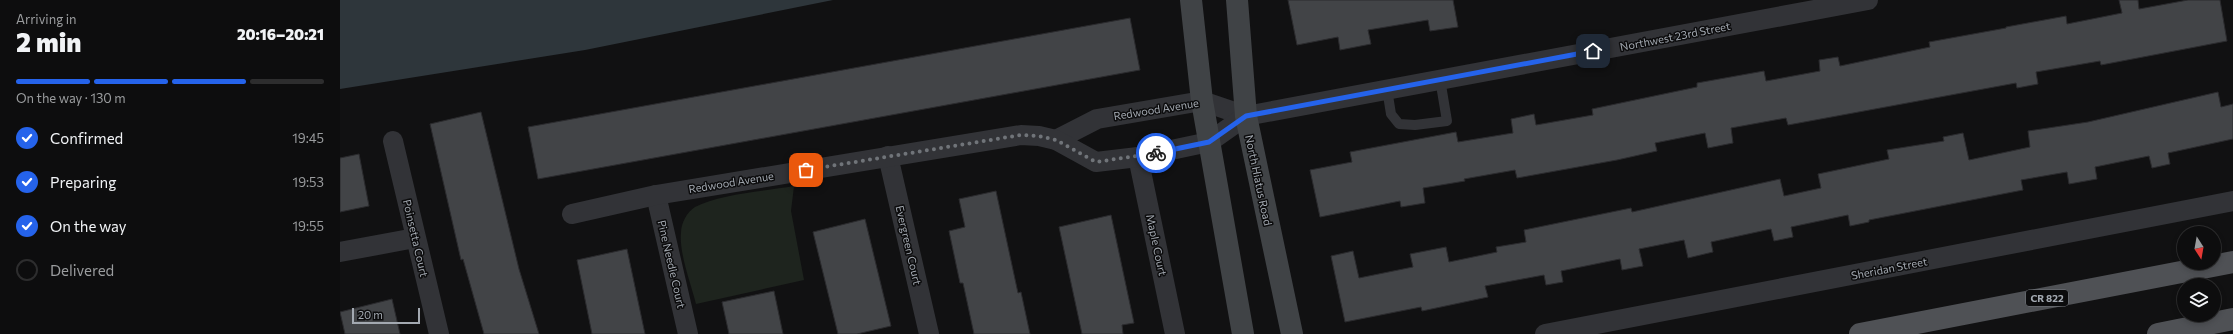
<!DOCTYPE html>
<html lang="en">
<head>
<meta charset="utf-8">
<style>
	:root { --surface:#0d0d0e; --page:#161617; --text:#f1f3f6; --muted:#9a9c9e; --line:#2d2d2e; --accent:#2563eb }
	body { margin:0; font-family:Commissioner,sans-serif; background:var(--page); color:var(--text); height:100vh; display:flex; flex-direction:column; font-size:15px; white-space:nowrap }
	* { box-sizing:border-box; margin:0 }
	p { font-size:13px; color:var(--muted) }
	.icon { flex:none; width:22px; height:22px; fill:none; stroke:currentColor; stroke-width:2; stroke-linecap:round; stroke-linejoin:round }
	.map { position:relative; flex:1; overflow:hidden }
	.details { display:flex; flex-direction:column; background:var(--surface); width:340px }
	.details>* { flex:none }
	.needle { width:26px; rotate:169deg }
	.tools { position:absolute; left:1837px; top:226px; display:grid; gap:8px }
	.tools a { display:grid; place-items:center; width:44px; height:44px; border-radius:50%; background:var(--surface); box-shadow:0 2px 6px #0003,0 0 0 1px var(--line); font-size:20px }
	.scale { position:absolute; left:12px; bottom:10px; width:68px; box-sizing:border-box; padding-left:4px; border:2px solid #a3a9b1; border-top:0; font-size:11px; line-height:14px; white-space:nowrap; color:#a3a9b1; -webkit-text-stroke:3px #0c0c0d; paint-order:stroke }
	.pin { position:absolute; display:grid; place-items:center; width:34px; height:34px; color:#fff; margin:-17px; border-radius:8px; box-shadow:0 2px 6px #0006 }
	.courier { position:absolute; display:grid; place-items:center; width:40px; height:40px; margin:-20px; border:3px solid #2563eb; border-radius:50%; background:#fff; color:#222; box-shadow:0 1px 5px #0007 }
	.overview em { font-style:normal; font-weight:800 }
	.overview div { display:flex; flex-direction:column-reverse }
	.overview { display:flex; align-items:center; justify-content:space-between; height:68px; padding:0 16px }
	h1 { font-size:26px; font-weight:800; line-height:30px }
	.bar { display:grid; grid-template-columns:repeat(4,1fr); gap:6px 4px; align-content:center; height:48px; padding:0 16px }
	.bar i { height:5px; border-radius:3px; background:var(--line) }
	.bar .on { background:var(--accent) }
	.bar p { grid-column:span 4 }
	ol { padding:0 16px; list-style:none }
	li { display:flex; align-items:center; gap:12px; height:44px }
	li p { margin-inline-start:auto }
	li .icon { padding:4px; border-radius:50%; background:var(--accent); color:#fff; stroke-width:4 }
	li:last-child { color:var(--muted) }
	li i { width:22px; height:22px; border:2px solid var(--line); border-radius:50% }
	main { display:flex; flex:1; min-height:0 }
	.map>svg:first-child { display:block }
</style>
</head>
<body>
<main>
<section class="details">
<div class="overview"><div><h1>2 min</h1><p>Arriving in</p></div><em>20:16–20:21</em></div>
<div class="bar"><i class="on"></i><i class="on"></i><i class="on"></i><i></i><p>On the way · 130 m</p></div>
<ol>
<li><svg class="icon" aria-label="check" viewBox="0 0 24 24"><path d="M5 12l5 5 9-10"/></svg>Confirmed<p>19:45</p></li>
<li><svg class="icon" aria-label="check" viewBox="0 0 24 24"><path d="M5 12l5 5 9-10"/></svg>Preparing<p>19:53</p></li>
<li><svg class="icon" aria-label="check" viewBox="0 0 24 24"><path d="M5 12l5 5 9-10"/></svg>On the way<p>19:55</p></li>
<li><i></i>Delivered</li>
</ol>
</section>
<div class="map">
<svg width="1893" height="334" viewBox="0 0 1893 334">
	<rect width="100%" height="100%" fill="#111112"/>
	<path fill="#1e241e" d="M 454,186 L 451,211 L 464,280 L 356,304 C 351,284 339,253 341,233 C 341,223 347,212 355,207 C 379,194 426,191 454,186 Z"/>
	<path fill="#2e363b" d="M 0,0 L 493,0 L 245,50 L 0,89 Z"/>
	<g fill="#424447" stroke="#2b2b2e">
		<path d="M 948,0 L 1113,0 L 1118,27 L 1090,31 L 1088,20 L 1028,30 L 1031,44 L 1000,50 L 998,37 L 957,45 Z"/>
		<path d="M 1779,0 L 1798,0 L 1799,9 L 1848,0 L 1880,0 L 1887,41 L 1761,65 L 1760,61 L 1696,72 L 1698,84 L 1677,88 L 1676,83 L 1448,125 L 1446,118 L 1391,128 L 1393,143 L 1368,148 L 1365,133 L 1315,143 L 1317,151 L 1277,160 L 1177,178 L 1175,170 L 1124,179 L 1125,181 L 1083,188 L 1085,203 L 1061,207 L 1060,201 L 980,217 L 970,170 L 1012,162 L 1010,152 L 1116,132 L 1118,142 L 1173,133 L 1171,119 L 1194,114 L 1196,125 L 1253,115 L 1252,109 L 1357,87 L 1357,83 L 1424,71 L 1426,81 L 1480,71 L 1479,60 L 1498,57 L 1500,66 L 1590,47 L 1589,42 L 1666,28 L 1666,27 L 1726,16 L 1727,24 L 1782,13 Z"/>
		<path d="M 790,18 L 800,70 L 198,179 L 188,127 Z"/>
		<path d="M 1878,92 L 1881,107 L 1893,104 L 1893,139 L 1828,153 L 1830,164 L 1812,168 L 1809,156 L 1755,167 L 1757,179 L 1729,184 L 1727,172 L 1681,180 L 1683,190 L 1529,220 L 1529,222 L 1510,226 L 1508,215 L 1451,227 L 1453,237 L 1434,241 L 1431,229 L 1371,242 L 1373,252 L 1348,258 L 1344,240 L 1299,249 L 1303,266 L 1282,270 L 1280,259 L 1221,271 L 1223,282 L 1206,285 L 1204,275 L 1145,286 L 1148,297 L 1082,311 L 1081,307 L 1005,322 L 991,256 L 1013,251 L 1019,278 L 1073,267 L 1070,254 L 1106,247 L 1109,262 L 1157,252 L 1156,247 L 1186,242 L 1184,230 L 1291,208 L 1292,212 L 1440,179 L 1444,196 L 1481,188 L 1478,174 L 1549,159 L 1547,150 L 1604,141 L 1603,137 L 1623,133 L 1629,160 L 1690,147 L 1688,131 L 1748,122 Z"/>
		<path d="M 141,112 L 179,269 L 199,334 L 144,334 L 123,259 L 121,260 L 90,124 Z"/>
		<path d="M 19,154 L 29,206 L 0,212 L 0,158 Z"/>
		<path d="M 656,191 L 678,293 L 681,292 L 690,334 L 634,334 L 623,283 L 620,283 L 609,231 L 625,227 L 619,199 Z"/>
		<path d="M 771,215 L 794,323 L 782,325 L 783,334 L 742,334 L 719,227 Z"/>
		<path d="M 525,219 L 551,326 L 517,334 L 498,334 L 473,232 Z"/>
		<path d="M 287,249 L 305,334 L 252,334 L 237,260 Z"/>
		<path d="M 434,291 L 443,334 L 389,334 L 382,302 Z"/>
		<path d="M 52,299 L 60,334 L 5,334 L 0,312 Z"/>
	</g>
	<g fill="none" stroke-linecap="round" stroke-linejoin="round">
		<path stroke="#323337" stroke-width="10" d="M 1047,89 L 1051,114 L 1059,124 L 1075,125 L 1107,121 L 1100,79"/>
		<g stroke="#323337" stroke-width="20">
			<path d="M 716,140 L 757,119 L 862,101 L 906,116"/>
			<path d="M 53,141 L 99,334"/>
			<path d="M 548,156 L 589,334"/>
			<path d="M 798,157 L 835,334"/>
			<path d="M 316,195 L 348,334"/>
			<path d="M 232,214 L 316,195 L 681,135 L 699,136 L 716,140 L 756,162 L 798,157 L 869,142 L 906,116 L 1528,0"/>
			<path d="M 0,252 L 75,238"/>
			<path d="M 1205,334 L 1893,201"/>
		</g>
		<g stroke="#404346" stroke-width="22">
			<path d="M 851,0 L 862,101 L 903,334"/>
			<path d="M 897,0 L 906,116 L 952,334"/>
		</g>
		<g stroke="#4f5155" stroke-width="22">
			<path d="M 1520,334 L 1893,262"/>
			<path d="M 1818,334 L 1893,319"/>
		</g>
	</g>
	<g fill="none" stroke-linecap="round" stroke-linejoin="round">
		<path stroke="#707479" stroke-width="4" stroke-dasharray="0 7.2" d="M 466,170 L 681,135 L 699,136 L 716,140 L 756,162 L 816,153"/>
		<path stroke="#2563eb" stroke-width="5" d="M 816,153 L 869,142 L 906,116 L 1253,51"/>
	</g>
	<g text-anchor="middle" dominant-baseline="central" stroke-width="3" stroke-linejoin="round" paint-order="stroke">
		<rect fill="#0c0c0d" stroke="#767a80" stroke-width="1" x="1686" y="290" width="42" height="16" rx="3"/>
		<g font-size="10" font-weight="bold" fill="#a3a9b1">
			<text x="1707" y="298">CR 822</text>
		</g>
		<g font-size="11" fill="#a3a9b1" stroke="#0c0c0d">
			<text transform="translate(1335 36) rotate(-11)">Northwest 23rd Street</text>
			<text transform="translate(816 109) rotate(-9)">Redwood Avenue</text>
			<text transform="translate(919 180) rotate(78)">North Hiatus Road</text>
			<text transform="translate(391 182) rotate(-9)">Redwood Avenue</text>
			<text transform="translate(76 238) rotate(77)">Poinsetta Court</text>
			<text transform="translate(569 245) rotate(77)">Evergreen Court</text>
			<text transform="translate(817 245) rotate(78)">Maple Court</text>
			<text transform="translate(332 264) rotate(77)">Pine Needle Court</text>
			<text transform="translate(1549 268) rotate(-11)">Sheridan Street</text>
		</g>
	</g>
</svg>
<div class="tools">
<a><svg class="needle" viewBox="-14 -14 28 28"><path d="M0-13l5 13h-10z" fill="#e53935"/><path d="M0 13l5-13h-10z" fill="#9a9c9e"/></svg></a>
<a><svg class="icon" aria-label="layers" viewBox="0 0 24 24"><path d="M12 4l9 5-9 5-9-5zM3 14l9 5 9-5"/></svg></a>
</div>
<div class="scale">20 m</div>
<div class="pin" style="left:466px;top:170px;background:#ea580c"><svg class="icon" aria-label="bag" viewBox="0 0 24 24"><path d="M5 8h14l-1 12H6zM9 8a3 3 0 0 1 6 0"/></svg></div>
<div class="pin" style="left:1253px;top:51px;background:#1f2937"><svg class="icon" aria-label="home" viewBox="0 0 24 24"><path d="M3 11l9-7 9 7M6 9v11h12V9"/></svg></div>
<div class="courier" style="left:816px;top:153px"><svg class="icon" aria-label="bike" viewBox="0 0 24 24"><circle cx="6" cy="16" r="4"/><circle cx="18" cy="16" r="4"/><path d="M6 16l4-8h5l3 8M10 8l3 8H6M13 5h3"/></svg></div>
</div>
</main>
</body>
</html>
